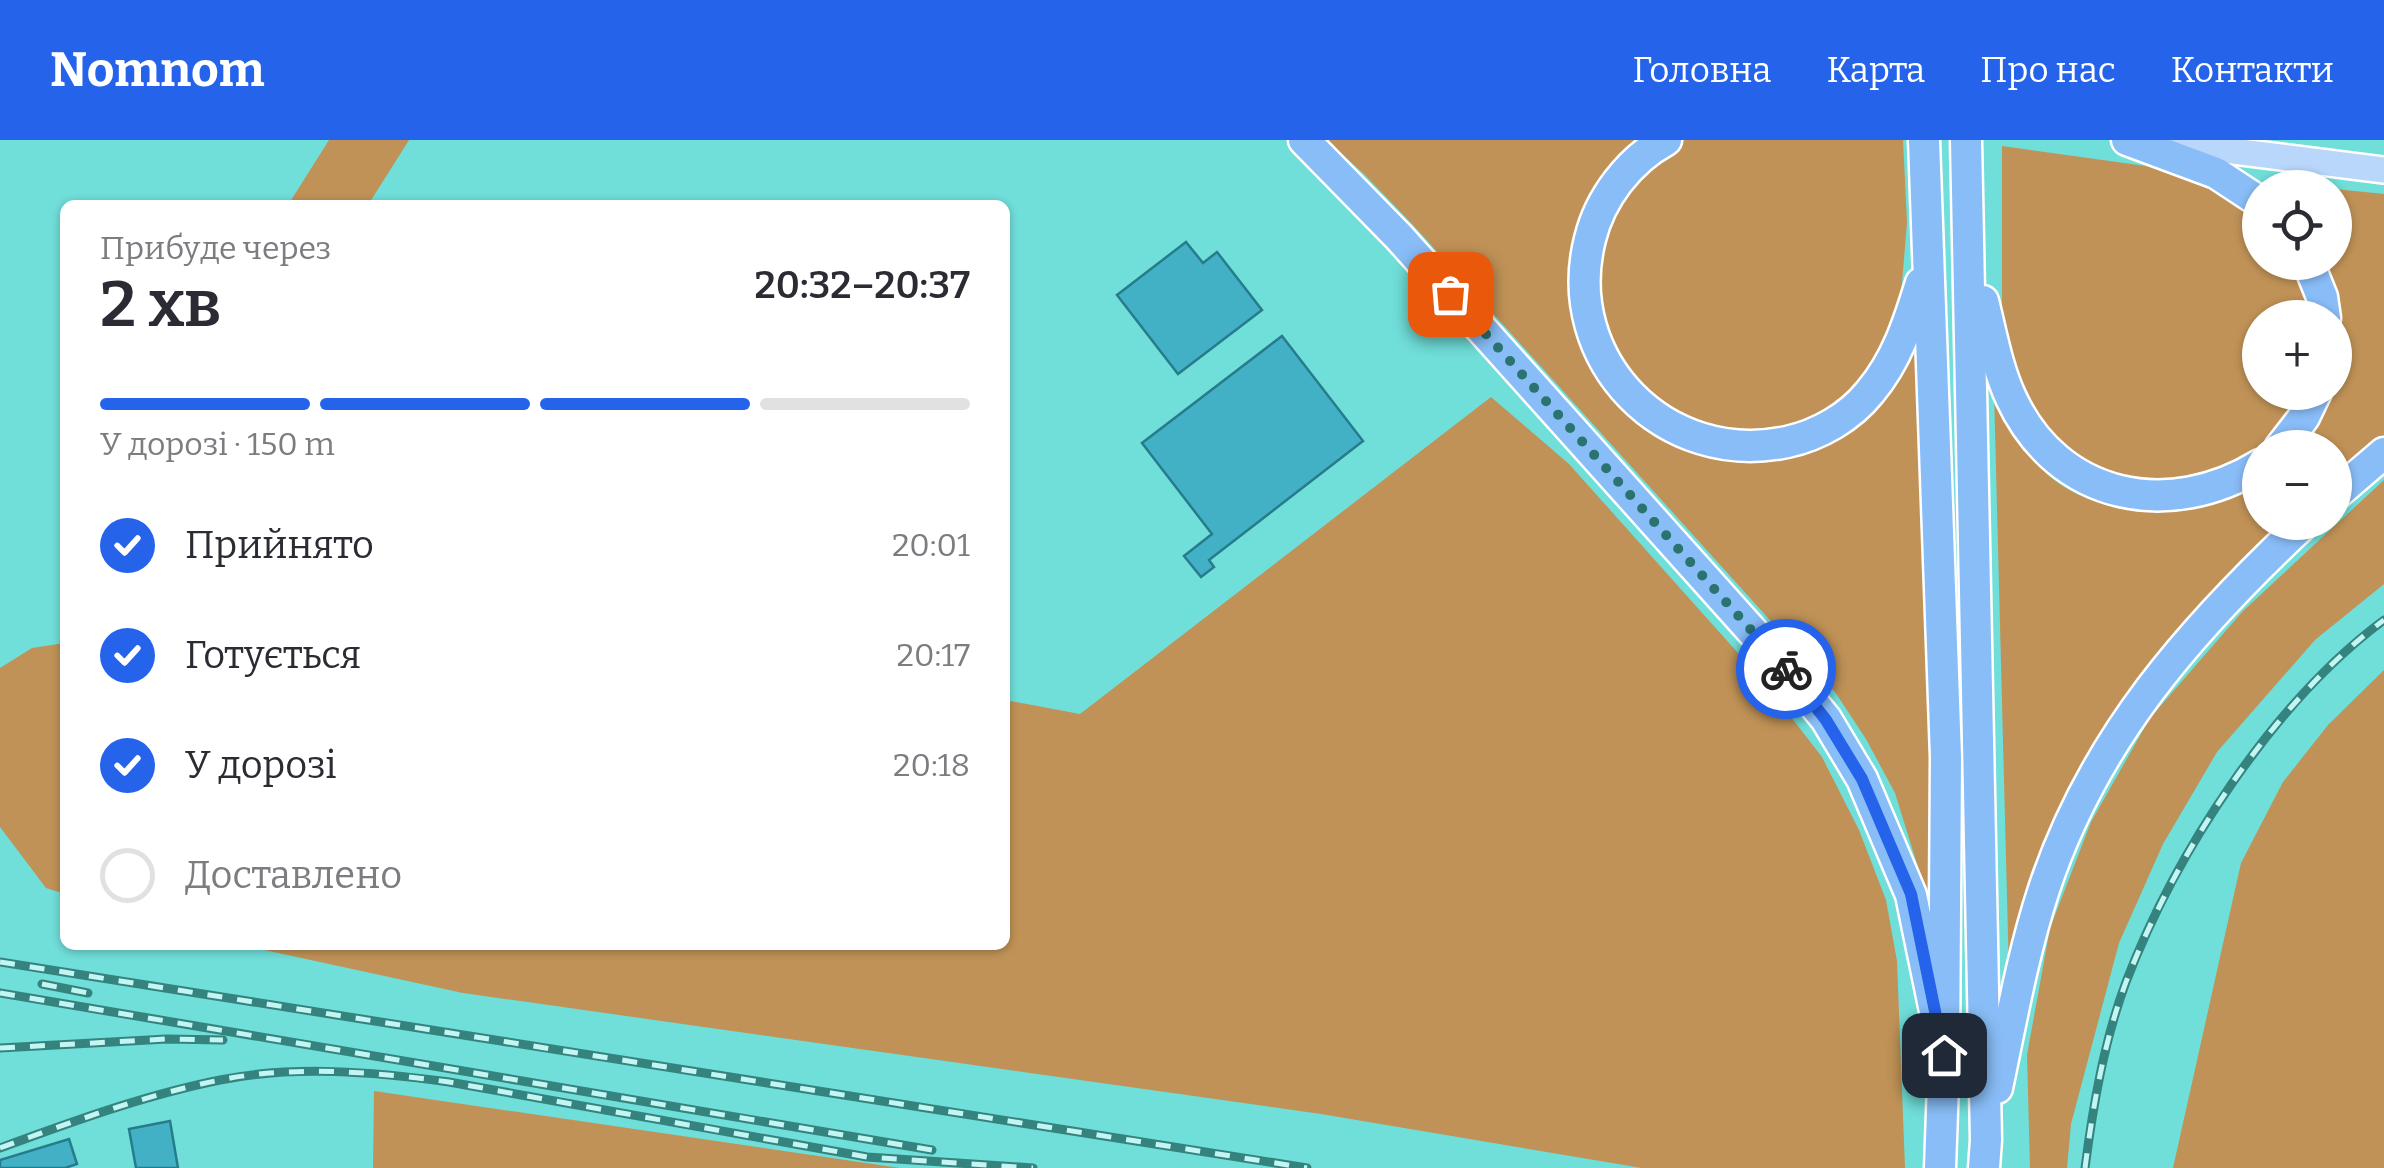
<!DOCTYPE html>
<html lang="uk">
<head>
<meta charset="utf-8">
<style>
	:root { --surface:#fff; --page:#f7f7f7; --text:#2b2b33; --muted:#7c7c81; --line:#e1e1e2; --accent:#2563eb }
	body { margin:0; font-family:Bitter,serif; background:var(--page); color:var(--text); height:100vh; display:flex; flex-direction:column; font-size:38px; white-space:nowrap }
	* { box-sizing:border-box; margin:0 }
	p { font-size:32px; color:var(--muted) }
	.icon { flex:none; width:55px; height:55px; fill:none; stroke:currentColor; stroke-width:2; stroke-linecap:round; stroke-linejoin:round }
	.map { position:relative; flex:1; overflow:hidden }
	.sheet { position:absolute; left:60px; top:60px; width:950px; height:750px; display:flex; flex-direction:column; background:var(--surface); border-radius:15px; box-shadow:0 2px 8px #0004 }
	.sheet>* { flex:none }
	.tools { position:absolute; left:2242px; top:30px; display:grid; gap:20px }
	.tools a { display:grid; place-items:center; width:110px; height:110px; border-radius:50%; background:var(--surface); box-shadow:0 2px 8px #0004; font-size:50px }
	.pin { position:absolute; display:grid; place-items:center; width:85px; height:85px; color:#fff; margin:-42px; border-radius:20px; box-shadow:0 5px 15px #0006 }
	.courier { position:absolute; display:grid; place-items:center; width:100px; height:100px; margin:-50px; border:8px solid #2563eb; border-radius:50%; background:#fff; color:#222; box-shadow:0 2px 12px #0007 }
	.summary em { font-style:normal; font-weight:600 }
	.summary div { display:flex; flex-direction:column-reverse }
	.summary { display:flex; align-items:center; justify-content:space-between; height:170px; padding:0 40px }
	h1 { font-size:65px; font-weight:600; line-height:75px }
	.bar { display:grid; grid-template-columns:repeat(4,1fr); gap:15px 10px; align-content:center; height:120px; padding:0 40px }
	.bar i { height:12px; border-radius:8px; background:var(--line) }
	.bar .current { background:var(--accent) }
	.bar p { grid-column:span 4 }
	ol { padding:0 40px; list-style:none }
	li { display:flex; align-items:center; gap:30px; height:110px }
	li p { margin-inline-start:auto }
	li .icon { padding:10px; border-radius:50%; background:var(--accent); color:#fff; stroke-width:4 }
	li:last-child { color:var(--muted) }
	li i { width:55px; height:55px; border:5px solid var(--line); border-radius:50% }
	header { display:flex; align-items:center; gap:60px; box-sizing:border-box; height:140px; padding:0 50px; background:var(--accent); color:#fff }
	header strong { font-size:48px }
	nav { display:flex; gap:55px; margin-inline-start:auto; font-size:35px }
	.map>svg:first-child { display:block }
</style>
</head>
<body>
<header>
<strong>Nomnom</strong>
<nav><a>Головна</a><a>Карта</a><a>Про нас</a><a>Контакти</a></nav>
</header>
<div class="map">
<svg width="2384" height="1028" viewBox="0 0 2384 1028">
	<rect width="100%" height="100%" fill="#70ded9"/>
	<g fill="#c09257">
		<path d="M 329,0 L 409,0 L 368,65 L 288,65 Z"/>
		<path d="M 1326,0 L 1641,0 C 1615,36 1580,73 1571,117 C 1549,235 1672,346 1787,317 C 1805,313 1828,307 1843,294 C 1852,287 1859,273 1866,264 C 1883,242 1900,219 1917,197 L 1935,782 L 1895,653 L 1866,599 L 1835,552 L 1413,85 L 1364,34 Z"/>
		<path d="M 1685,0 L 1903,0 L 1907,82 L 1901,155 L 1893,195 L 1845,263 L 1813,283 L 1739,296 L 1662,271 L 1614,220 L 1593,154 L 1605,79 L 1633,38 L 1665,11 Z"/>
		<path d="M 2002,6 L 2153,27 L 2228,52 L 2260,77 L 2260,122 L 2294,123 L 2310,166 L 2311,177 L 2260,178 L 2260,252 L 2301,253 L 2291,274 L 2263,307 L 2228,331 L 2155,345 L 2093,328 L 2059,306 L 2019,250 L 2002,184 Z"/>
		<path d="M 2335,49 L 2384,54 L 2384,298 L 2335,340 L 2335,308 L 2298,308 L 2329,253 L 2335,252 L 2339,188 L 2335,158 L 2325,123 L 2335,122 Z"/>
		<path d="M 1994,251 C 2009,278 2021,308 2043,330 C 2078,367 2148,378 2196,368 C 2219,364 2240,353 2260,341 L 2260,382 L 2289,383 L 2185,484 L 2009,835 Z"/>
		<path d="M 1491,257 L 1569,324 L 1763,541 L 1822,617 L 1859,690 L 1886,760 L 1897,821 L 1905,1028 L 1642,1028 L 1321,974 L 463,853 L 241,805 L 1005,805 L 1005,560 L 1080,574 Z"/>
		<path d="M 2384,340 L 2384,444 L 2315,500 L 2217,612 L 2163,704 L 2119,803 L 2071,984 L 2067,1028 L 2030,1028 L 2027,915 L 2050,788 L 2091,682 L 2150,578 L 2243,471 Z"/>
		<path d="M 65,503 L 65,754 L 46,748 L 0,687 L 0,528 L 32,508 Z"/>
		<path d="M 2384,530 L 2384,1028 L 2173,1028 L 2241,723 L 2283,642 L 2328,585 Z"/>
		<path d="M 374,951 L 900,1028 L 373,1028 Z"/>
	</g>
	<g fill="#43b1c5" stroke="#277c8b" stroke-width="2.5">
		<path d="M 1186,102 L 1203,123 L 1217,112 L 1262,170 L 1178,234 L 1117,155 Z"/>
		<path d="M 1282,196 L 1363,301 L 1209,420 L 1214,427 L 1201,437 L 1184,416 L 1212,394 L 1142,303 Z"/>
		<path d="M 170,981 L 178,1028 L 136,1028 L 129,989 Z"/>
		<path d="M 69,999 L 77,1024 L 65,1028 L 0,1028 L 0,1020 Z"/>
	</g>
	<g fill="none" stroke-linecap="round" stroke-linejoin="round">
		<defs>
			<path id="major" d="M 2153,1 L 2384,30"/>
			<g id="highway">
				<path d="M 1304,0 L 1399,97 L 1778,520 L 1826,579 L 1862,639 L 1911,755 L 1944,915"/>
				<path d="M 1666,0 C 1629,20 1600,58 1590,99 C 1559,221 1666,328 1787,302 C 1819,295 1850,277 1870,252 C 1897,220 1909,182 1921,143"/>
				<path d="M 1924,0 L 1946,617 L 1944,915 L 1940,1028"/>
				<path d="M 1966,0 L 1986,1000 L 1984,1028"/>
				<path d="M 2127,0 L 2216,33 L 2260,62"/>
				<path d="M 2308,122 L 2322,157 L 2325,178"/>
				<path d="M 1983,161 C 1991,193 1997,228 2011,258 C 2058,360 2169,381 2260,325"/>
				<path d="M 2280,308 L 2304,277 L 2316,252"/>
				<path d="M 2335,355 L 2384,313"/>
				<path d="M 1997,948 C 2011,881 2023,813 2044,749 C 2094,598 2191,489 2305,382"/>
			</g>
		</defs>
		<use href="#major" stroke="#fff" stroke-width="30"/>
		<use href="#highway" stroke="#fff" stroke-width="35"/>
		<use href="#major" stroke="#b8d7fa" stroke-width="25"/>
		<use href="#highway" stroke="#89bdf7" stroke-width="30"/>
		<defs>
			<g id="rail">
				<path d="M 0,822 L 1307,1028"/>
				<path d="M 42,844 L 88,853"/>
				<path d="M 0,853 L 932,1010"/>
				<path d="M 0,908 L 167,899 L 223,900"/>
				<path d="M 0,1008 C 71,982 145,955 220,940 C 294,925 375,932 449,942 L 867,1017 L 1033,1028"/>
				<path d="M 2085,1028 C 2093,966 2104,901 2126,842 C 2175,714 2273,562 2384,480"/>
			</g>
		</defs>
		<use href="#rail" stroke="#35837f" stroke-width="9"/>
		<use href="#rail" stroke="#c3f5f2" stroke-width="5" stroke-dasharray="15" stroke-linecap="butt"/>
	</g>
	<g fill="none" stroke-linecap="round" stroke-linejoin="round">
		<path stroke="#2a7370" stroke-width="10" stroke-dasharray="0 18" d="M 1450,154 L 1786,529"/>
		<path stroke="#2563eb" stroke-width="12" d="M 1786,529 L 1826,580 L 1862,639 L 1911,754 L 1944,915"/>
	</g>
</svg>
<div class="tools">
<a><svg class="icon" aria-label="locate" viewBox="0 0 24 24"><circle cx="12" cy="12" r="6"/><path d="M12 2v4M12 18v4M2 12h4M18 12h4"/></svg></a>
<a>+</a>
<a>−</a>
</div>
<div class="pin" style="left:1450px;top:154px;background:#ea580c"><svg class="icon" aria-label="bag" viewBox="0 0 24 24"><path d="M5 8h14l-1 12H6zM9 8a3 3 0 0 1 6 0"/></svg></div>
<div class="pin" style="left:1944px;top:915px;background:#1f2937"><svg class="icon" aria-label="home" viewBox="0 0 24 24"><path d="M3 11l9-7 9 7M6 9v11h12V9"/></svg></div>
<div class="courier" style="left:1786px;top:529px"><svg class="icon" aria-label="bike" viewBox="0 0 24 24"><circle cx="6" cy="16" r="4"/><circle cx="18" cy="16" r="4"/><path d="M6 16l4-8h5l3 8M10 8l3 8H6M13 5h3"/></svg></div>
<section class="sheet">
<div class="summary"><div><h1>2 хв</h1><p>Прибуде через</p></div><em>20:32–20:37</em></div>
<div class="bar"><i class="current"></i><i class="current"></i><i class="current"></i><i></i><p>У дорозі · 150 m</p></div>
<ol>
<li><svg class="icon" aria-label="check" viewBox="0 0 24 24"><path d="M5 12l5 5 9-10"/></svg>Прийнято<p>20:01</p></li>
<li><svg class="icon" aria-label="check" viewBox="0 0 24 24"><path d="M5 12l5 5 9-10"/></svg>Готується<p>20:17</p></li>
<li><svg class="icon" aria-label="check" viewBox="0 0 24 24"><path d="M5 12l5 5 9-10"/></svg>У дорозі<p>20:18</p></li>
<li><i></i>Доставлено</li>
</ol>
</section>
</div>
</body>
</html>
